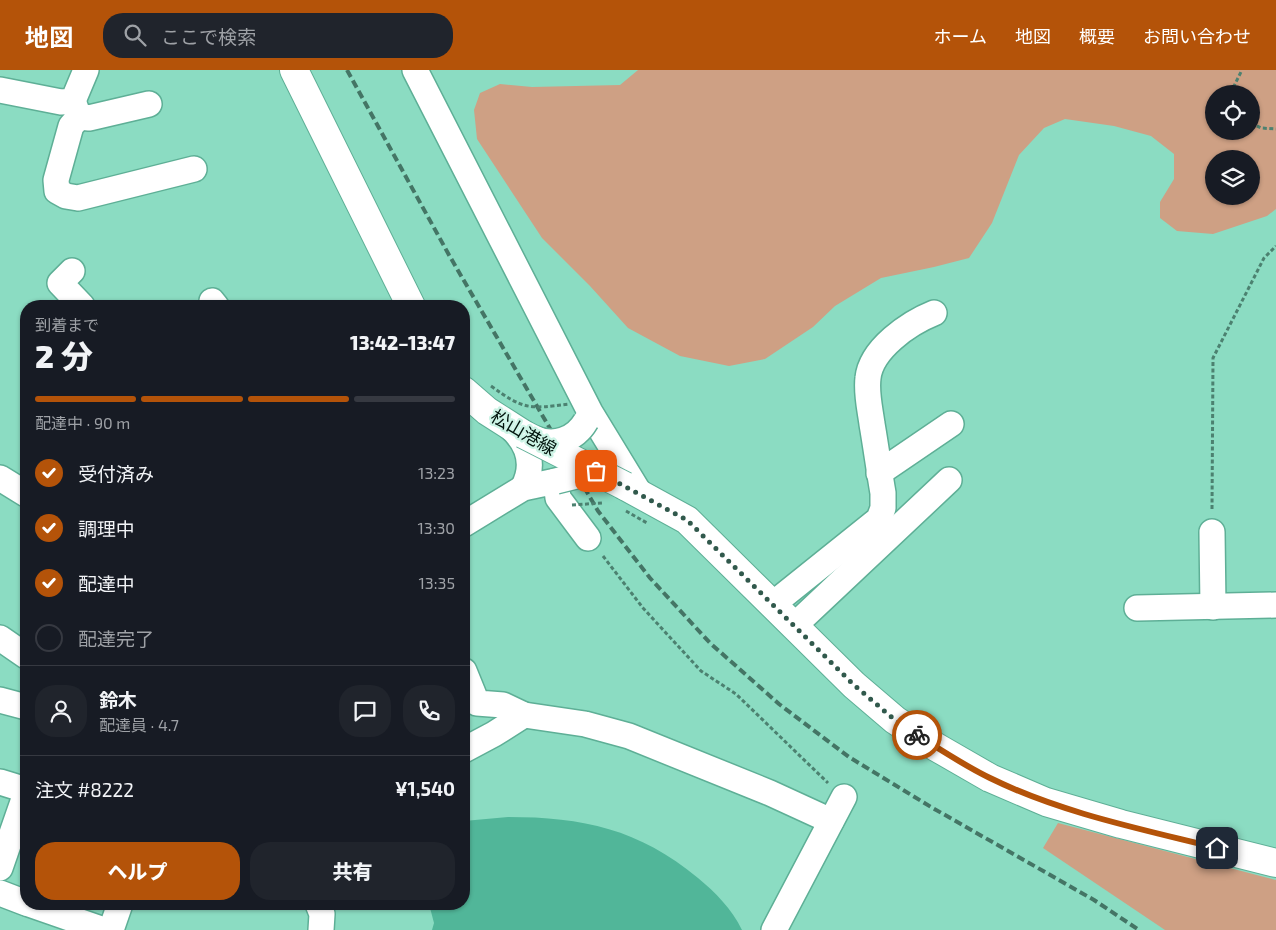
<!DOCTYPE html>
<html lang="ja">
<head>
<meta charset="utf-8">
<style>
	:root { --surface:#171b24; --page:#20242c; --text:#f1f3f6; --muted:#9ea1a6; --line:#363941; --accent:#b45309 }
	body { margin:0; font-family:"Exo 2","Noto Sans JP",sans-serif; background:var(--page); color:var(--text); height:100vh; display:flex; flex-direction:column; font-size:19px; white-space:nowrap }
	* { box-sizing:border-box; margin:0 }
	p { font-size:16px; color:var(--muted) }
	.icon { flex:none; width:28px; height:28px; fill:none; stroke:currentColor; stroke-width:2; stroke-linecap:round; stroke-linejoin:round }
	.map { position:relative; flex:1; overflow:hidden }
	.drawer { position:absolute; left:20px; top:230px; width:450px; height:610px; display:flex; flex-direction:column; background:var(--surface); border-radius:20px; box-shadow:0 1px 4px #0004 }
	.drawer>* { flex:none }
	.controls { position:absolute; left:1205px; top:15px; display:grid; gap:10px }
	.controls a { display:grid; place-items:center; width:55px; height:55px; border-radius:50%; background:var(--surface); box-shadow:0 1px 4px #0004; font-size:25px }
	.pin { position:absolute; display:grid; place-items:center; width:42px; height:42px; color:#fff; margin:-21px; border-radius:10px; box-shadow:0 2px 8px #0006 }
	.courier { position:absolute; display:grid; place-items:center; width:50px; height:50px; margin:-25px; border:4px solid #b45309; border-radius:50%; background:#fff; color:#222; box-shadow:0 1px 6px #0007 }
	.summary em { font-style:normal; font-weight:800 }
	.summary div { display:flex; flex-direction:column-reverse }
	.summary { display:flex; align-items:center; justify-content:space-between; height:85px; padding:0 15px }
	h1 { font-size:32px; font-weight:800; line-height:38px }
	.bar { display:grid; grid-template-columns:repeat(4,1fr); gap:8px 5px; align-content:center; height:60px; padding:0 15px }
	.bar i { height:6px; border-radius:4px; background:var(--line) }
	.bar .current { background:var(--accent) }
	.bar p { grid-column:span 4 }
	.line { display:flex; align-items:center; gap:12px; padding:0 15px; border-top:1px solid var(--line) }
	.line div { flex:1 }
	.round { display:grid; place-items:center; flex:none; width:52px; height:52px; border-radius:20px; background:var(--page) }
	ol { padding:0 15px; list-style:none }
	li { display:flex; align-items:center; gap:15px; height:55px }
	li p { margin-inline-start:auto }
	li .icon { padding:5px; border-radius:50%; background:var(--accent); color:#fff; stroke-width:4 }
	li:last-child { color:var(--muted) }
	li i { width:28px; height:28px; border:2px solid var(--line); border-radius:50% }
	.action { display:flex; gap:10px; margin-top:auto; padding:10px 15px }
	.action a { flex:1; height:58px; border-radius:20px; background:var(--accent); color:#fff; font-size:20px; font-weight:800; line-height:58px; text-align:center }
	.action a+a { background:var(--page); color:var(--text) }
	header { display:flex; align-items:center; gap:30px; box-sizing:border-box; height:70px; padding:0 25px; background:var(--accent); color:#fff }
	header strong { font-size:24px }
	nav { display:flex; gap:28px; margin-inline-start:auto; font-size:18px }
	.search { width:350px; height:45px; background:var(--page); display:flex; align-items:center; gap:12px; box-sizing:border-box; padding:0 18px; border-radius:20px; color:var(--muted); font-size:19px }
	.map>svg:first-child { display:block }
</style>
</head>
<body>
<header>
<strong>地図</strong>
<div class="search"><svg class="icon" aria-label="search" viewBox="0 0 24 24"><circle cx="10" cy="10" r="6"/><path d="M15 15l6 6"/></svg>ここで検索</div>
<nav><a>ホーム</a><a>地図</a><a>概要</a><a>お問い合わせ</a></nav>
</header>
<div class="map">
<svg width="1276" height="860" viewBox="0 0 1276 860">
	<rect width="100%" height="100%" fill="#8bdcc2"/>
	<g fill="#cea084" fill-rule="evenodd">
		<path d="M 638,0 L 1276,0 L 1276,139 L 1267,146 L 1213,164 L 1177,161 L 1160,148 L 1160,132 L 1174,109 L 1174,84 L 1151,66 L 1114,56 L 1065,49 L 1044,58 L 1019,85 L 992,153 L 969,188 L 934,197 L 881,208 L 835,236 L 813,257 L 765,289 L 729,296 L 680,286 L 628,258 L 590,216 L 542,168 L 477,69 L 474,40 L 480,23 L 500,14 L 532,17 L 620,15 ZM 1214,24 L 1251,24 L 1251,61 L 1214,61 ZM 1214,89 L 1251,89 L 1251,126 L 1214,126 Z"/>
		<path d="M 1058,753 L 1276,810 L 1276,860 L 1165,860 L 1043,778 Z"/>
	</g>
	<path fill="#51b699" d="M 508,747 C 583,747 639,759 698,808 C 715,822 732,839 742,860 L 432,860 L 434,853 L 429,834 L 464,834 L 464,751 Z"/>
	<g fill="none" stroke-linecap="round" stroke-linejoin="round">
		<defs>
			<g id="street">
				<path d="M 415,0 L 590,342 L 640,424"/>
				<path d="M 0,20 L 61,32 L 73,31 L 86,0"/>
				<path d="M 73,31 L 79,47 L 71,56 L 56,110 L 57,121 L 66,126 L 78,128 L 194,99"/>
				<path d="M 79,47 L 89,48 L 149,34"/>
				<path d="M 72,201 L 60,213 L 82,236"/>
				<path d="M 212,231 L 216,236"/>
				<path d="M 508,355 C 528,372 536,394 523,418"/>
				<path d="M 879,403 L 951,354"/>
				<path d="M 0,408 L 26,424"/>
				<path d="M 464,454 L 523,418 L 556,411 L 558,428 L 588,468"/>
				<path d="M 1212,462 L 1213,537"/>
				<path d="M 773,534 L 879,449 L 883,438 L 883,423 C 879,400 876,377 872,354 C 870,339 866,323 868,308 C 871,279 909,253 934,243"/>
				<path d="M 1137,538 L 1276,535"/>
				<path d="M 795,555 L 949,410"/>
				<path d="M 0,568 L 26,586"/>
				<path d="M 464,601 L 477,633 L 503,635 L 524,645 L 585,654 L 629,666 L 770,723 L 831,751"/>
				<path d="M 0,630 L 26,637"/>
				<path d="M 464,680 L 494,664 L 524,645"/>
				<path d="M 0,712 L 26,720"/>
				<path d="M 0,798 L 26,723"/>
				<path d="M 0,823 L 26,833"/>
				<path d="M 29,834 L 104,860"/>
				<path d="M 318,834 L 322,844 L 321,860"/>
				<path d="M 111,860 L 120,834"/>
				<path d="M 774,860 L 844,727"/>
			</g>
			<g id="primary">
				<path d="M 294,0 L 411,236"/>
				<path d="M 464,321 L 487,341 L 523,364"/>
				<path d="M 625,416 L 687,450 L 854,615 L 895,650 L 936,677 L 990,708 L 1046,732 L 1121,754 L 1276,793"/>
			</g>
		</defs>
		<use href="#street" stroke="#5eaf96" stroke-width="28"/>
		<use href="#primary" stroke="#5eaf96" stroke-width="30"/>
		<g stroke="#4c8170" stroke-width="3" stroke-dasharray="4 2.5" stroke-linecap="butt">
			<path d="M 1235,24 L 1234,16 L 1242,0"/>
			<path d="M 1251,53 L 1261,58 L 1276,59"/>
			<path d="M 1212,439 L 1213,288 L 1264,188 L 1276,176"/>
			<path d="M 603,486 L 643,538 L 701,601 L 736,624 L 828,713"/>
		</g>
		<use href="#street" stroke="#fff" stroke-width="25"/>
		<use href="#primary" stroke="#fff" stroke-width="28"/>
		<path stroke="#447565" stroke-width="4" stroke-dasharray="8 4" stroke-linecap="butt" d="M 347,0 L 449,185 L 598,441 L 650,508 L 710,573 L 779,634 L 849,687 L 931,737 L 1094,830 L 1139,860"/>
		<defs>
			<g id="street-bridge">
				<path d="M 533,368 C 554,377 575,370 586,351"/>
				<path d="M 556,411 L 596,401"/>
			</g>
			<path id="primary-bridge" d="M 523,364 L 625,416"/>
		</defs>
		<use href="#street-bridge" stroke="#5eaf96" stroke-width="28" stroke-linecap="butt"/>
		<use href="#primary-bridge" stroke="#5eaf96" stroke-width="30" stroke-linecap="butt"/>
		<g stroke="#4c8170" stroke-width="3" stroke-dasharray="4 2.5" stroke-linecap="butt">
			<path d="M 491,316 C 524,340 529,339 569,334"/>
			<path d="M 572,435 L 602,433"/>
			<path d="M 626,441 L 647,453"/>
		</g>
		<use href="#street-bridge" stroke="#fff" stroke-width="25"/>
		<use href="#primary-bridge" stroke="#fff" stroke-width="28"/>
	</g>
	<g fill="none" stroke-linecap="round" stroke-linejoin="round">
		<path stroke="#31594c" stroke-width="5" stroke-dasharray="0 9" d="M 596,401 L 687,450 L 854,615 L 895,650 L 917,665"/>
		<path stroke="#b45309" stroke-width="6" d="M 917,665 C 941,680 965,696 990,708 C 1061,743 1141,759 1217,778"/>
	</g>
	<g text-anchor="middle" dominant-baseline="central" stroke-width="4.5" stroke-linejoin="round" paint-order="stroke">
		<g font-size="18" fill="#00130c" stroke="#cdf4e6">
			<text transform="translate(524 362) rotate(30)">松山港線</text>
		</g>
	</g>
</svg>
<div class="controls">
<a><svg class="icon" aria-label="locate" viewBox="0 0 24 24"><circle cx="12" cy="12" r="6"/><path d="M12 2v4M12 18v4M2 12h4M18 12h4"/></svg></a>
<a><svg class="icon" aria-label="layers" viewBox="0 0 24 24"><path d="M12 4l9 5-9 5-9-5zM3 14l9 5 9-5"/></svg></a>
</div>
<div class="pin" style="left:596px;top:401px;background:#ea580c"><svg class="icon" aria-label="bag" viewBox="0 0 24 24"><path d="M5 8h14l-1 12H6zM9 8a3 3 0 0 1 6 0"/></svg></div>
<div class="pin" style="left:1217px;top:778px;background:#1f2937"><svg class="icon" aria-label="home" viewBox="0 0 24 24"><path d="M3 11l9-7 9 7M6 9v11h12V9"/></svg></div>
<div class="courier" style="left:917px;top:665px"><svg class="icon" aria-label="bike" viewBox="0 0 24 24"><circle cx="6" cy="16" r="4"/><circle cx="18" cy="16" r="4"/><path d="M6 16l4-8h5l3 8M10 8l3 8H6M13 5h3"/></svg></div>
<section class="drawer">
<div class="summary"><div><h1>2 分</h1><p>到着まで</p></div><em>13:42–13:47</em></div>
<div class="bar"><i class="current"></i><i class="current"></i><i class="current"></i><i></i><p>配達中 · 90 m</p></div>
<ol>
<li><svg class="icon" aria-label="check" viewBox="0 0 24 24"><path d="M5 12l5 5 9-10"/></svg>受付済み<p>13:23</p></li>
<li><svg class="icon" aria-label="check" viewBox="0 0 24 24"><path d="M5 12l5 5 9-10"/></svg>調理中<p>13:30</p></li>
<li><svg class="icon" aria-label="check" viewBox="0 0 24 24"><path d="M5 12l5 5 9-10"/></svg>配達中<p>13:35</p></li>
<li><i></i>配達完了</li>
</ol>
<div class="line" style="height:90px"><a class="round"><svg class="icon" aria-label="person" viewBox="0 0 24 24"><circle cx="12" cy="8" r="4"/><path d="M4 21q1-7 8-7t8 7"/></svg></a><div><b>鈴木</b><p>配達員 · 4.7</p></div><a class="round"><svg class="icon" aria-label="chat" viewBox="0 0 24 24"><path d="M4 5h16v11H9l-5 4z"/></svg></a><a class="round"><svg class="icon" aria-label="phone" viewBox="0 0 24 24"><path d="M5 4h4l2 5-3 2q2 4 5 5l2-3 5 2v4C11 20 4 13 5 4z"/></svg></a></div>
<div class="line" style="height:65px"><div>注文 #8222</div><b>¥1,540</b></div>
<div class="action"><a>ヘルプ</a><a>共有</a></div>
</section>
</div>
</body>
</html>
